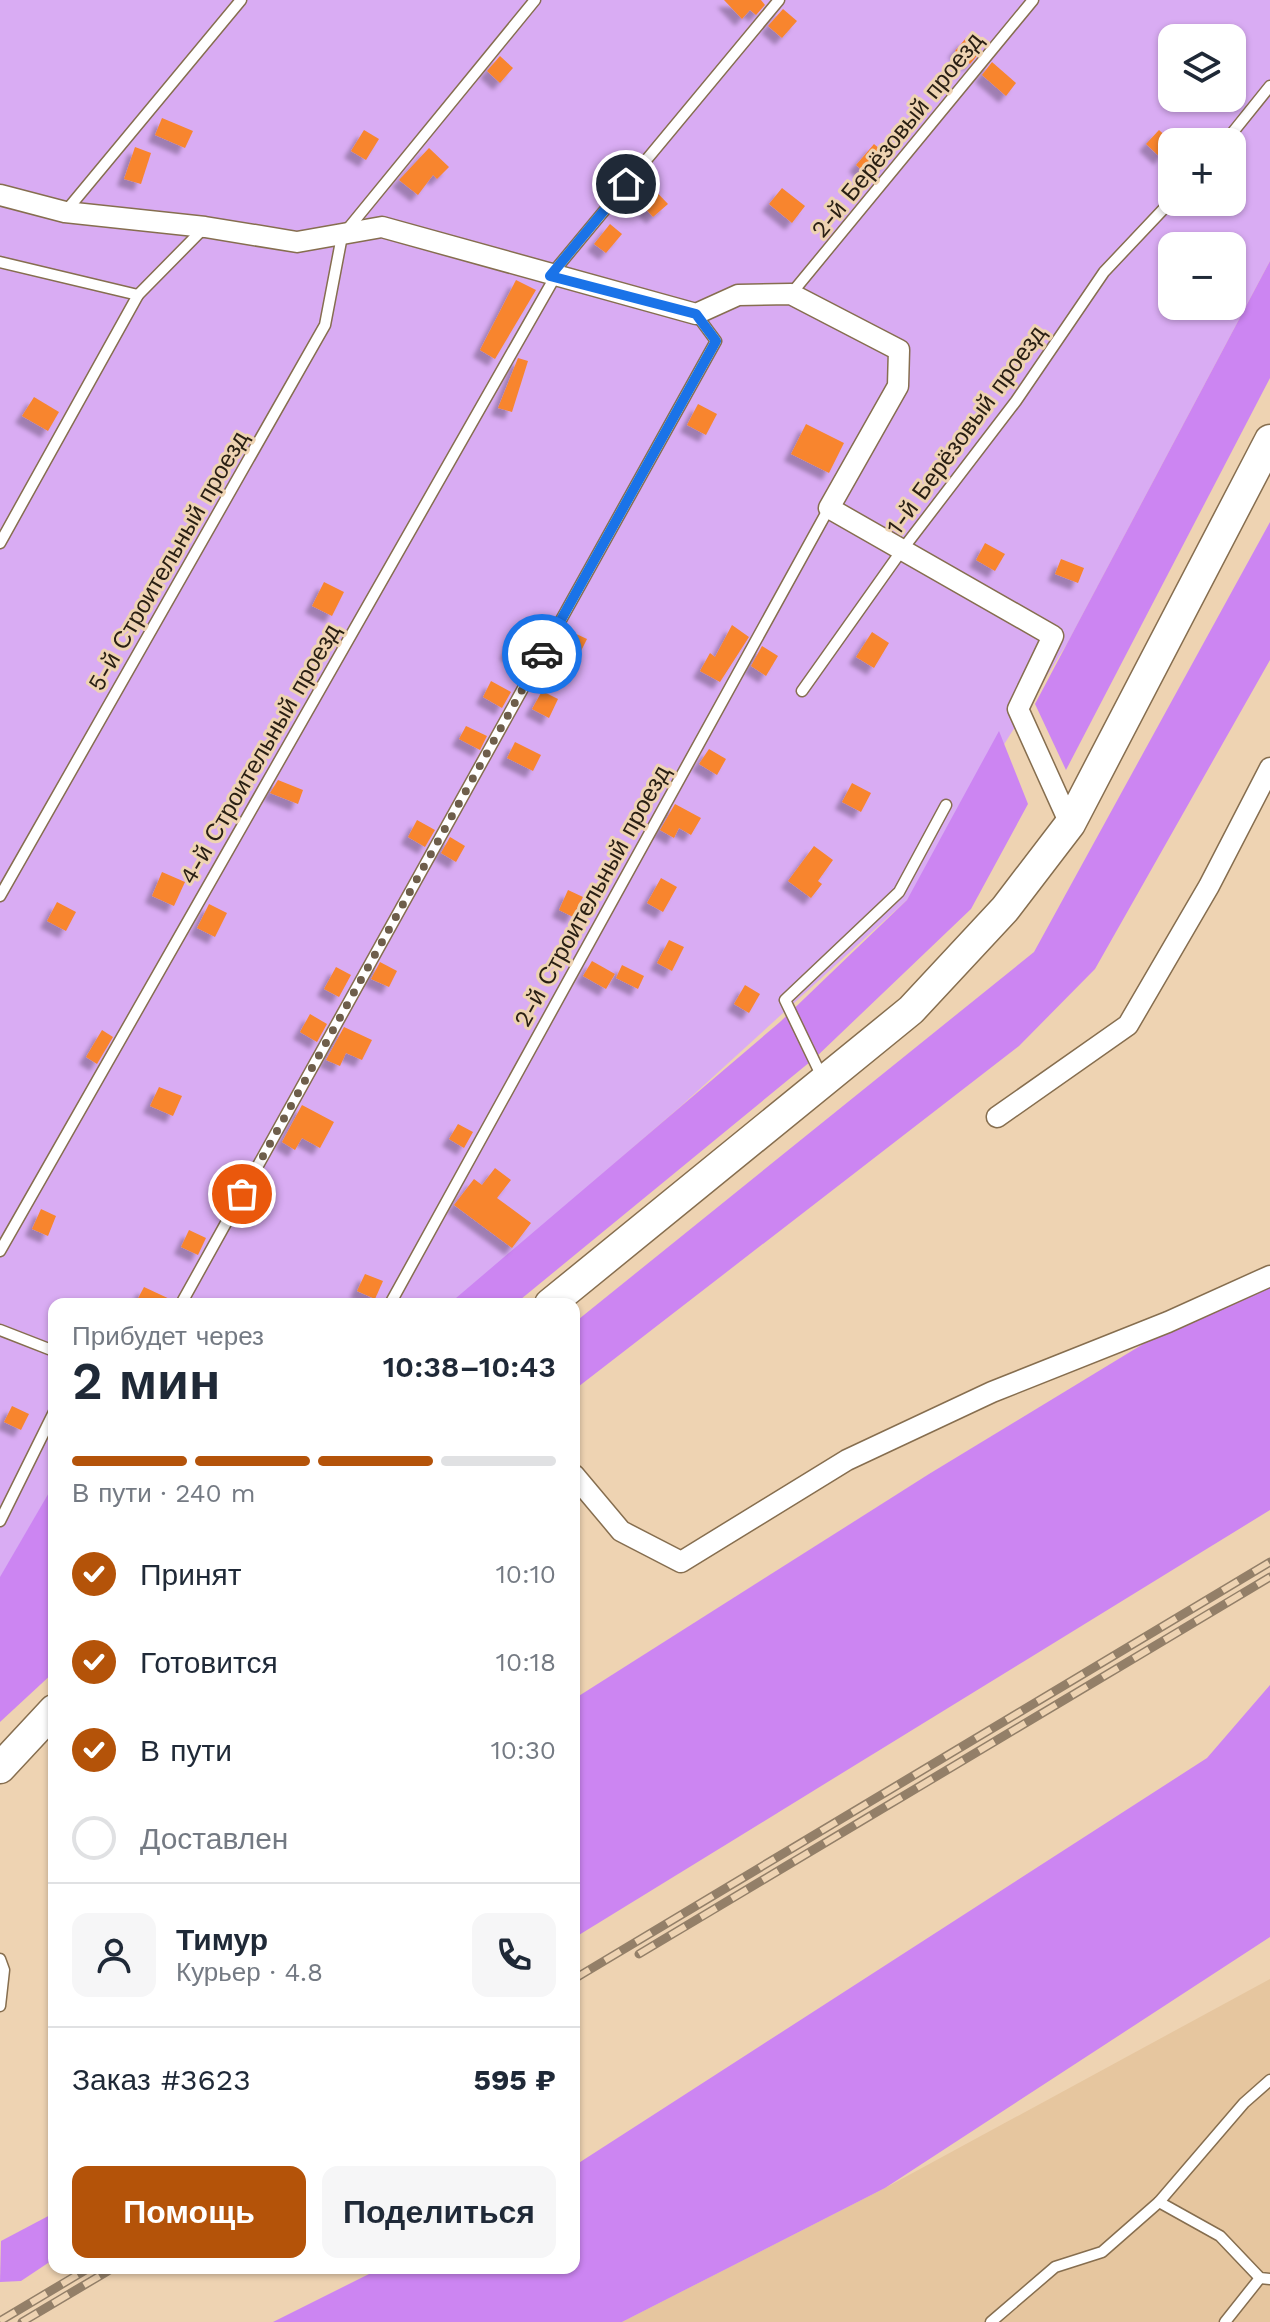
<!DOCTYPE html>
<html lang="ru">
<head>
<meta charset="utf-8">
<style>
	:root { --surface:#fff; --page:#f6f6f7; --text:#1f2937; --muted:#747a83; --line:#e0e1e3; --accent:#b45309 }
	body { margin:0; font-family:"Work Sans",sans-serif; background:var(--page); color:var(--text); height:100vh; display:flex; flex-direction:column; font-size:30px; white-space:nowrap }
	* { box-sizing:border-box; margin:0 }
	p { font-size:26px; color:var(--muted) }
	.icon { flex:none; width:44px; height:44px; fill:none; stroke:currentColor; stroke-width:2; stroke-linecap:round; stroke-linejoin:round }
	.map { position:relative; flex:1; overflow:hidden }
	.panel { position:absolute; left:48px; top:1298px; width:532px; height:976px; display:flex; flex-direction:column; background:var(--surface); border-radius:16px; box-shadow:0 2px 6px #0004 }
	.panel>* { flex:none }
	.fabs { position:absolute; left:1158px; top:24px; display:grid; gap:16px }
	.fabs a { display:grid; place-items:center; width:88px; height:88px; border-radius:16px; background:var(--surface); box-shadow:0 2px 6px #0004; font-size:40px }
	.pin { position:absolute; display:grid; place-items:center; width:68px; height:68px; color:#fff; margin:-34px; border:4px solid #fff; border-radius:50%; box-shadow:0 2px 8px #0007 }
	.courier { position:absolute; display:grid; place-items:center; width:80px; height:80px; margin:-40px; border:6px solid #1a73e8; border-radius:50%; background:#fff; color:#222; box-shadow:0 2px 10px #0007 }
	.summary em { font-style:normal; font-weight:600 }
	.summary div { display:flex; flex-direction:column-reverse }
	.summary { display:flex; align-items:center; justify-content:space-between; height:136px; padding:0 24px }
	h1 { font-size:52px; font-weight:600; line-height:60px }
	.bar { display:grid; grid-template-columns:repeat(4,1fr); gap:12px 8px; align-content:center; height:96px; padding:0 24px }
	.bar i { height:10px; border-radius:6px; background:var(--line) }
	.bar .active { background:var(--accent) }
	.bar p { grid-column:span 4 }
	.line { display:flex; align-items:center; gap:20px; padding:0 24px; border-top:2px solid var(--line) }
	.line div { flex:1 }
	.round { display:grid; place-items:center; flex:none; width:84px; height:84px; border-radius:16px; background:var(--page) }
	ol { padding:0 24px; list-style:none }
	li { display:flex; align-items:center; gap:24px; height:88px }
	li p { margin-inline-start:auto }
	li .icon { padding:8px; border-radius:50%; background:var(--accent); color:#fff; stroke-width:4 }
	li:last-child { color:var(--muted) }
	li i { width:44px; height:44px; border:4px solid var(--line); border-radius:50% }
	.cta { display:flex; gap:16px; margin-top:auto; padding:16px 24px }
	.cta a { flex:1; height:92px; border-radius:16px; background:var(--accent); color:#fff; font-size:32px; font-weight:600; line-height:92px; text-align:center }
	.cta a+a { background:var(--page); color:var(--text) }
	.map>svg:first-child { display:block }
</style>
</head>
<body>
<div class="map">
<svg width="1270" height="2322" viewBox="0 0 1270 2322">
	<defs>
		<filter id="shadow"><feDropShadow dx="-7" dy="7" stdDeviation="2" flood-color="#0004"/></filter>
	</defs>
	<rect width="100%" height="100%" fill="#eed3b2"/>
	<path fill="#e6c69f" d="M 1270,1979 L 1270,2322 L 622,2322 L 885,2188 Z"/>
	<path fill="#d9acf3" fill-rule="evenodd" d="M 0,0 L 1270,0 L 1270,261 L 1068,642 L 907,900 L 680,1107 L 452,1304 L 54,1304 L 54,1648 L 0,1694 ZM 1172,38 L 1232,38 L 1232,98 L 1172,98 ZM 1172,142 L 1232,142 L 1232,202 L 1172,202 ZM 1172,246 L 1232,246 L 1232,306 L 1172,306 Z"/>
	<g fill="#cc85f2">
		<path d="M 1270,261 L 1270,378 L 1066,770 L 1035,704 Z"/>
		<path d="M 1270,522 L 1270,660 L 1095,969 L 1019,1046 L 574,1390 L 574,1323 L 1034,952 Z"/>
		<path d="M 999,731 L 1028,804 L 971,909 L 816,1057 L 515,1304 L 449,1304 L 780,1022 L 907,900 Z"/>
		<path d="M 1270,1267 L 1270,1510 L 574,1938 L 574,1699 L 929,1474 Z"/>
		<path d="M 54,1484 L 54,1672 L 0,1722 L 0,1577 Z"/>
		<path d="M 1270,1685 L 1270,1937 L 885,2188 L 622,2322 L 273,2322 L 381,2268 L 574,2268 L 574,2166 L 1207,1758 Z"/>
		<path d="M 54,2213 L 54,2259 L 21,2281 L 0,2282 L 1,2241 Z"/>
	</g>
	<g fill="#f8852d" filter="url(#shadow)">
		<path d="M 724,0 L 761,0 L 765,5 L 756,15 L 750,10 L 742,19 Z"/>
		<path d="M 783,9 L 797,21 L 782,38 L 768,26 Z"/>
		<path d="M 966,38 L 981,51 L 970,64 L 955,51 Z"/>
		<path d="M 500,56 L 513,68 L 500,83 L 487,71 Z"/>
		<path d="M 992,62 L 1016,83 L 1006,96 L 982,75 Z"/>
		<path d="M 162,118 L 193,131 L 185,148 L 155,135 Z"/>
		<path d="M 364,130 L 379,139 L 366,160 L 351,151 Z"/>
		<path d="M 1159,130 L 1172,142 L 1161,158 L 1146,144 Z"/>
		<path d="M 874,144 L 890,158 L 872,179 L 856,165 Z"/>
		<path d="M 135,147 L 151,153 L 141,184 L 124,179 Z"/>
		<path d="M 429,148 L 449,167 L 437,179 L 433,175 L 418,195 L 399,180 Z"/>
		<path d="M 648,183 L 668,204 L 653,217 L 634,196 Z"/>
		<path d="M 782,188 L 805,206 L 792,223 L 769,204 Z"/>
		<path d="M 610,224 L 622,234 L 606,253 L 594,244 Z"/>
		<path d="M 516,280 L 536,290 L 495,359 L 480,350 Z"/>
		<path d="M 518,358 L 528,361 L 512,412 L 498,408 Z"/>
		<path d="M 34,397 L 59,412 L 48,431 L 22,416 Z"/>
		<path d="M 698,404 L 717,414 L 706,435 L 687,425 Z"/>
		<path d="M 806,424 L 844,443 L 829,473 L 791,454 Z"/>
		<path d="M 985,543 L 1005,554 L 995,571 L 976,560 Z"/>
		<path d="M 1061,559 L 1084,568 L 1078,583 L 1055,574 Z"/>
		<path d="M 324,582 L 344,592 L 332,616 L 312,606 Z"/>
		<path d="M 732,625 L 749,637 L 720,682 L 700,671 L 710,653 L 715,657 Z"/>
		<path d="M 570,631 L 587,639 L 575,663 L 558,655 Z"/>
		<path d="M 872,632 L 889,643 L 874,668 L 856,657 Z"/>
		<path d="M 514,636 L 531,644 L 523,661 L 507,653 Z"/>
		<path d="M 762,646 L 778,656 L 766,676 L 751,666 Z"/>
		<path d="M 491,681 L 511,692 L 502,708 L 483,697 Z"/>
		<path d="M 542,691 L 558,699 L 549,718 L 532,709 Z"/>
		<path d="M 466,726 L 487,736 L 480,750 L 459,739 Z"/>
		<path d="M 515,742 L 541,755 L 533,771 L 507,758 Z"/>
		<path d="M 709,749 L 726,759 L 717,775 L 699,764 Z"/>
		<path d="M 278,780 L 303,790 L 298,804 L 270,793 Z"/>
		<path d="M 852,783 L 871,793 L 861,812 L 842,802 Z"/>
		<path d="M 675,804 L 701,818 L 691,835 L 679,828 L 674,838 L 660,830 Z"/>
		<path d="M 417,820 L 435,830 L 425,847 L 408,837 Z"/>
		<path d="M 450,837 L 465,846 L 456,862 L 441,853 Z"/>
		<path d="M 814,846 L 833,860 L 818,881 L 822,884 L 811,898 L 788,881 Z"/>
		<path d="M 162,872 L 185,882 L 174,906 L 152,896 Z"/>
		<path d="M 661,878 L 677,887 L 663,912 L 647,903 Z"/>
		<path d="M 568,890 L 583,897 L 573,917 L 559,910 Z"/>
		<path d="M 57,902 L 76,912 L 66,931 L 47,921 Z"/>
		<path d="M 209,904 L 227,913 L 215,937 L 197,928 Z"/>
		<path d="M 669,940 L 684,947 L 672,971 L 657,963 Z"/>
		<path d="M 592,961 L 615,974 L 606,989 L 583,976 Z"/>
		<path d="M 380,962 L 397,971 L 389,987 L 371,979 Z"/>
		<path d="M 622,965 L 644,976 L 638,989 L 616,978 Z"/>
		<path d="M 336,967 L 351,975 L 339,997 L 324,989 Z"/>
		<path d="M 745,985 L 760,994 L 749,1013 L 734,1004 Z"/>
		<path d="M 310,1014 L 327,1024 L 317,1042 L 300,1032 Z"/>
		<path d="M 344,1027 L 372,1040 L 362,1060 L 346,1053 L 340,1066 L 326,1060 Z"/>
		<path d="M 102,1030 L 113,1037 L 97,1064 L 86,1057 Z"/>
		<path d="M 159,1087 L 182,1096 L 173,1116 L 150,1106 Z"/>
		<path d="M 302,1105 L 334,1122 L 320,1148 L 302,1138 L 295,1150 L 282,1142 Z"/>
		<path d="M 458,1124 L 473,1132 L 464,1148 L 449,1139 Z"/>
		<path d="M 495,1168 L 511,1180 L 497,1198 L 531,1223 L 512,1248 L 454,1205 L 474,1179 L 482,1185 Z"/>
		<path d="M 41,1209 L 56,1216 L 48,1236 L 32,1229 Z"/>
		<path d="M 189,1230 L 206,1238 L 198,1255 L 181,1247 Z"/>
		<path d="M 365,1274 L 383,1281 L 375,1299 L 357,1291 Z"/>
		<path d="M 144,1287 L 174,1301 L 173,1304 L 135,1304 Z"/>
		<path d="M 12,1406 L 29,1414 L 21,1430 L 4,1422 Z"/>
	</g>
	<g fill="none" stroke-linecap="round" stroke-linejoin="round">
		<defs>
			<g id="lane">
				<path d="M 1225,142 L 1270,86"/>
				<path d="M 66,211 L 241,0"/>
				<path d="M 0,262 L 138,295"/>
				<path d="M 550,276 L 779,0"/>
				<path d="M 791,294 L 1033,0"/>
				<path d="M 0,543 L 138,295 L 204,228"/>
				<path d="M 802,691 L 902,550 L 1016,401 L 1104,272 L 1172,200"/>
				<path d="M 0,896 L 325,325 L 342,236 L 535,0"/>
				<path d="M 823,1079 L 785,1000 L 899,892 L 946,805"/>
				<path d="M 0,1251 L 555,277"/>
				<path d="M 181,1304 L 716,341 L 696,314"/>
				<path d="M 390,1304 L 829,508"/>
				<path d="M 0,1330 L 54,1351"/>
				<path d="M 0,1521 L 54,1412"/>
				<path d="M 0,1959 L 4,1970 L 0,2006"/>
				<path d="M 1270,2080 L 1244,2103 L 1159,2202 L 1220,2236 L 1260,2278 L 1270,2279"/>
				<path d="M 991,2322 L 1055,2267 L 1102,2252 L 1159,2202"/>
				<path d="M 1225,2322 L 1260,2278"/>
			</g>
			<g id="street">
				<path d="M 0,195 L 65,212 L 205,227 L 297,242 L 382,227 L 696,314 L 738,295 L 791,294 L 899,350 L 898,386 L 829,508 L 1053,636 L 1018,709 L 1070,824"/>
				<path d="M 997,1117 L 1128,1025 L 1209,886 L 1270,768"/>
				<path d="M 574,1475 L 621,1531 L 681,1562 L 847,1460 L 992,1392 L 1168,1322 L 1270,1276"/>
			</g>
			<g id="secondary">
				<path d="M 550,1304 L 911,1010 L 1005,909 L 1070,824 L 1270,440"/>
				<path d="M 0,1768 L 54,1710"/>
			</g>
		</defs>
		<use href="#lane" stroke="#866e4f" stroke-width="13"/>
		<use href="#street" stroke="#866e4f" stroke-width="23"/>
		<use href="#secondary" stroke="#866e4f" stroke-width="33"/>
		<use href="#lane" stroke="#fff" stroke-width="10"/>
		<use href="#street" stroke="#fff" stroke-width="20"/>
		<use href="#secondary" stroke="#fff" stroke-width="30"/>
		<defs>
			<g id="rail">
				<path d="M 639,1954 L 1270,1577"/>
				<path d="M 574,1979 L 1270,1562"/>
				<path d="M 0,2321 L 89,2268"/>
				<path d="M 22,2322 L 113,2268"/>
			</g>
		</defs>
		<use href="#rail" stroke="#937f68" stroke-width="9"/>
		<use href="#rail" stroke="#eed3b2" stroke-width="6" stroke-dasharray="18" stroke-linecap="butt"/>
	</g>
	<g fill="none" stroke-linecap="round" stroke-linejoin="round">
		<path stroke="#6e5e4b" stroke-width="8" stroke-dasharray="0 14.4" d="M 242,1194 L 542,654"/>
		<path stroke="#1a73e8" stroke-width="10" d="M 542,654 L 716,341 L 696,314 L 550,276 L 626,184"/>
	</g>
	<g text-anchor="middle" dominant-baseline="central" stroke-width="6" stroke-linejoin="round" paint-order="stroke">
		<g font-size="24" fill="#291f13" stroke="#eed3b2">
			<text transform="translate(897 135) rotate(-51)">2-й Берёзовый проезд</text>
			<text transform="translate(966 430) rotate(-54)">1-й Берёзовый проезд</text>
			<text transform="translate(168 561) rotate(-60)">5-й Строительный проезд</text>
			<text transform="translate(260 754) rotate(-60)">4-й Строительный проезд</text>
			<text transform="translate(592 896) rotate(-61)">2-й Строительный проезд</text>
		</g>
	</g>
</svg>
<div class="fabs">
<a><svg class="icon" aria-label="layers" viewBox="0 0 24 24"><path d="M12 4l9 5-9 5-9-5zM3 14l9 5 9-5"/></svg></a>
<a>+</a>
<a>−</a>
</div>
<div class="pin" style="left:242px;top:1194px;background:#ea580c"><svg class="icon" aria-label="bag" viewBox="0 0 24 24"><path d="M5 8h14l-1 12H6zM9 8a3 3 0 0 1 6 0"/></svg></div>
<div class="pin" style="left:626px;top:184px;background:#1f2937"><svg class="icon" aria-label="home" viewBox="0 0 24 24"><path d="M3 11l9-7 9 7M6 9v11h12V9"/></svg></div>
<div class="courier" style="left:542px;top:654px"><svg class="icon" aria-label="car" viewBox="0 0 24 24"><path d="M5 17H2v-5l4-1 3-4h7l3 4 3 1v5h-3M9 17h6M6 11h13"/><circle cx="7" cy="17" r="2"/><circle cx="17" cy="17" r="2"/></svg></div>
<section class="panel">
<div class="summary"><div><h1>2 мин</h1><p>Прибудет через</p></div><em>10:38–10:43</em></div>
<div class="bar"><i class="active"></i><i class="active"></i><i class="active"></i><i></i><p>В пути · 240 m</p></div>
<ol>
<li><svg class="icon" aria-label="check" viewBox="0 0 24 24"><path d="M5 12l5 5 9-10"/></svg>Принят<p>10:10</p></li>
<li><svg class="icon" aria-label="check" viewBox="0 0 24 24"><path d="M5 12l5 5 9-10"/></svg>Готовится<p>10:18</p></li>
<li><svg class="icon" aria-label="check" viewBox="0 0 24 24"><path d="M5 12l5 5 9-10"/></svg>В пути<p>10:30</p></li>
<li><i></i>Доставлен</li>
</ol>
<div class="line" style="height:144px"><a class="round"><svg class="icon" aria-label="person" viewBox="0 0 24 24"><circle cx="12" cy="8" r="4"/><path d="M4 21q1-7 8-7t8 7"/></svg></a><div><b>Тимур</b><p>Курьер · 4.8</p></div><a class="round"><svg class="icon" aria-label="phone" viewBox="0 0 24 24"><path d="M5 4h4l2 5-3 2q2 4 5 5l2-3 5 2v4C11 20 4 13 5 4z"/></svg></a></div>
<div class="line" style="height:104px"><div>Заказ #3623</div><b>595 ₽</b></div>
<div class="cta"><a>Помощь</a><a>Поделиться</a></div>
</section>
</div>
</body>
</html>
